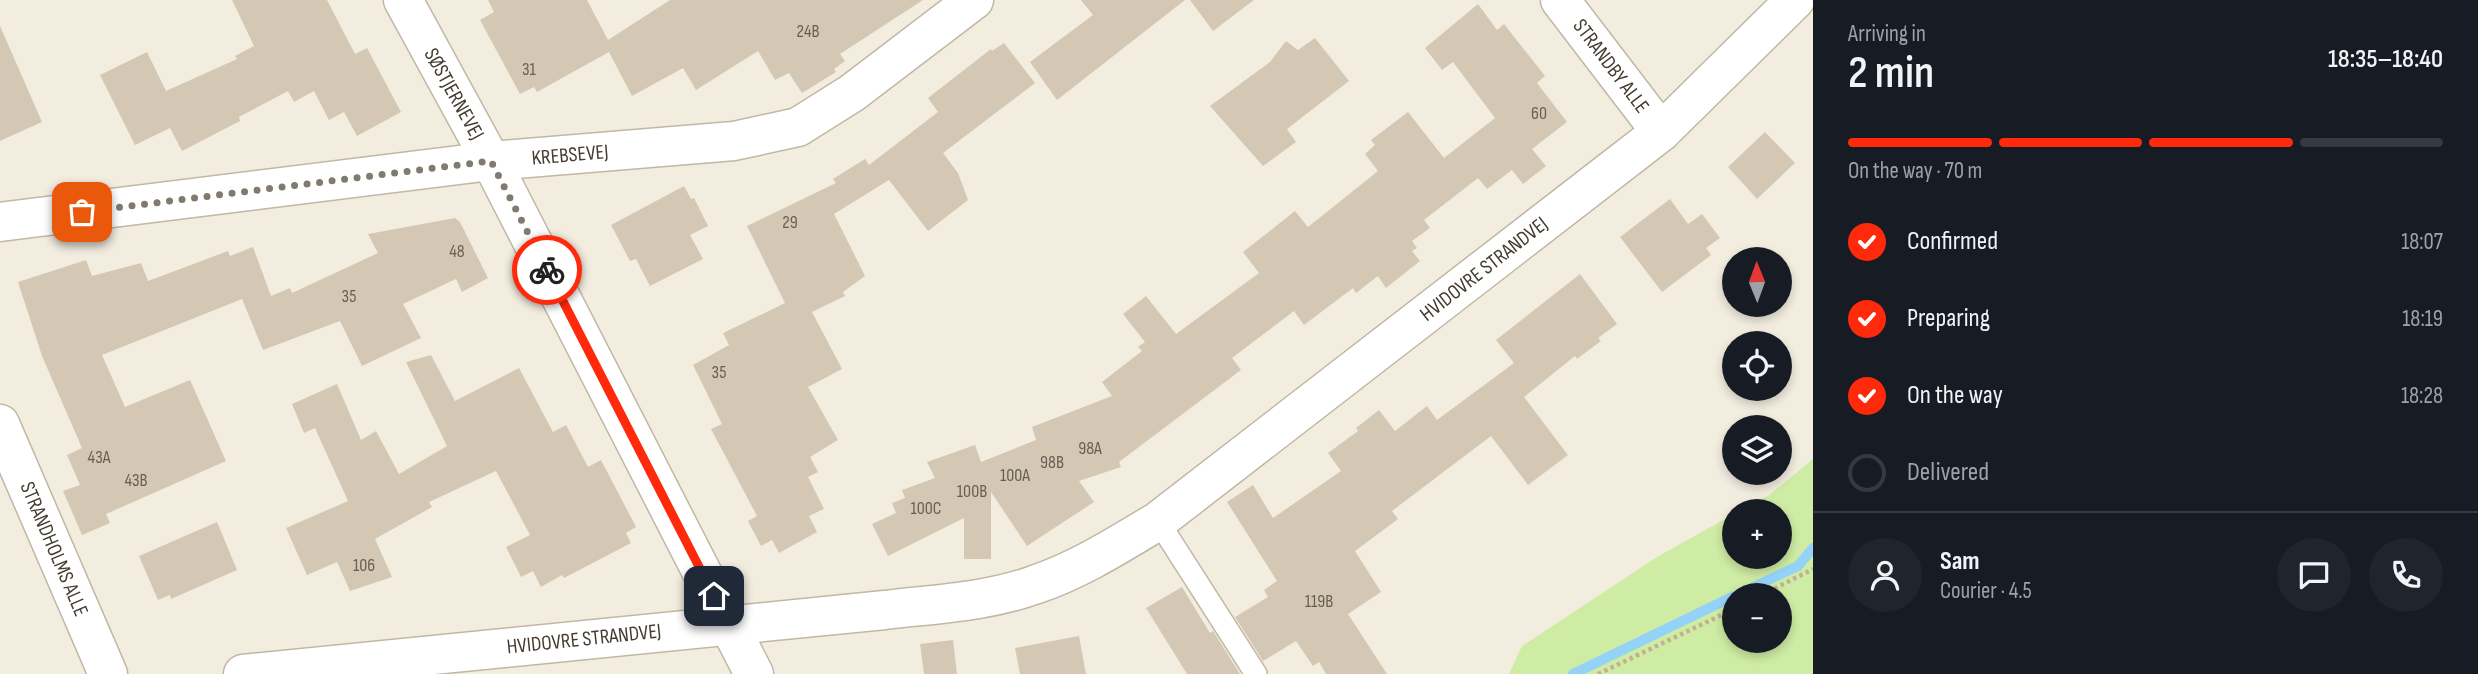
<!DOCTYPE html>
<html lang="en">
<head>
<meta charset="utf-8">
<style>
	:root { --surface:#171b24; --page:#20242c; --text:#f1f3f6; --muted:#9ea1a6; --line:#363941; --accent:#ff290b }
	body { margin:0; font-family:"Sofia Sans Condensed",sans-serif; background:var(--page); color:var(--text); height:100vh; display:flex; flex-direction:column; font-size:26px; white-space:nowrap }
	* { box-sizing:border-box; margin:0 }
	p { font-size:23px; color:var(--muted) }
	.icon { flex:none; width:38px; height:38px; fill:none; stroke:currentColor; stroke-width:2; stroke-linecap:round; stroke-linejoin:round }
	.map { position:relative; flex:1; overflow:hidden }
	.side { display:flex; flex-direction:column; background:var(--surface); width:665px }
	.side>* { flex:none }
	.needle { width:46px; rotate:359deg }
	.buttons { position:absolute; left:1722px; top:247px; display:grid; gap:14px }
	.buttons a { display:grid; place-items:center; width:70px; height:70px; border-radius:50%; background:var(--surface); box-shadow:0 4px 10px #0003; font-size:35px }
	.pin { position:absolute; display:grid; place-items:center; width:60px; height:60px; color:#fff; margin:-30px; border-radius:14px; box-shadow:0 4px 10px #0006 }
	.courier { position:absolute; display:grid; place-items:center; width:70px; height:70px; margin:-35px; border:5px solid #ff290b; border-radius:50%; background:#fff; color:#222; box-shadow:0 2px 9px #0007 }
	.headline em { font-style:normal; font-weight:600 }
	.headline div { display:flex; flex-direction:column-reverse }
	.headline { display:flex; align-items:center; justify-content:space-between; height:119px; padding:0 35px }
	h1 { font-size:46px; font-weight:600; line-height:52px }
	.bar { display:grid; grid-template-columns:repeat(4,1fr); gap:10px 7px; align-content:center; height:84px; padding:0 35px }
	.bar i { height:9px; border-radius:5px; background:var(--line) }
	.bar .active { background:var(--accent) }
	.bar p { grid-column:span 4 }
	.line { display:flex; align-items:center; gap:18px; padding:0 35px; border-top:2px solid var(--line) }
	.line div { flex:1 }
	.round { display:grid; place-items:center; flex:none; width:74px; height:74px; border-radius:37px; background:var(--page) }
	ol { padding:0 35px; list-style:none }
	li { display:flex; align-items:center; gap:21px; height:77px }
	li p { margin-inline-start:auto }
	li .icon { padding:7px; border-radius:50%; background:var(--accent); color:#fff; stroke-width:4 }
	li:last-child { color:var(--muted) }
	li i { width:38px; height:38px; border:4px solid var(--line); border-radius:50% }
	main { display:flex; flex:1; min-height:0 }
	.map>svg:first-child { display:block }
</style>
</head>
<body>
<main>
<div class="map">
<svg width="1813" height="674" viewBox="0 0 1813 674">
	<rect width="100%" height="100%" fill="#f3ede0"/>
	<path fill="#ceeca4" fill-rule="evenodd" d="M 1813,459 L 1813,674 L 1509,674 L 1522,646 L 1657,557 L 1734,514 L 1734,556 L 1780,556 L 1780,511 L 1740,511 L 1769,495 ZM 1734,595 L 1780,595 L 1780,640 L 1734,640 Z"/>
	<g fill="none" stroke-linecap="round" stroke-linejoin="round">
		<g stroke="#95d2f7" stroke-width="10">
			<path d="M 1737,595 L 1798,566 L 1813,548"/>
			<path d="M 1573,674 L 1734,596"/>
		</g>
	</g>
	<g fill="#d4c8b5">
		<path d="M 232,0 L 327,0 L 355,54 L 367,48 L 401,112 L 357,136 L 344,112 L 329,120 L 314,91 L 294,102 L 288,91 L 239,117 L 240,121 L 182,151 L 170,128 L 135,145 L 100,75 L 147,52 L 166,91 L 237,59 L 235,56 L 254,46 Z"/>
		<path d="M 488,0 L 587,0 L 608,40 L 670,0 L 923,0 L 840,54 L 845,61 L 834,69 L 836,72 L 802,93 L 789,73 L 775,80 L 758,51 L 696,90 L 683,68 L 632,96 L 609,52 L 537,92 L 534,87 L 520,94 L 480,20 L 494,12 Z"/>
		<path d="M 1081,0 L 1185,0 L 1057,100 L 1030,62 L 1093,15 Z"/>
		<path d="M 1190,0 L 1254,0 L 1213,31 Z"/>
		<path d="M 1478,4 L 1497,30 L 1504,24 L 1545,76 L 1537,83 L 1567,122 L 1532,149 L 1546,166 L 1523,184 L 1512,170 L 1487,189 L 1478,178 L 1424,220 L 1430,228 L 1412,241 L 1417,248 L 1412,251 L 1420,261 L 1386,288 L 1378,276 L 1356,293 L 1353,288 L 1304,325 L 1294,311 L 1232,358 L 1241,370 L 1119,462 L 1121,467 L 1079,481 L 1094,502 L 1027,546 L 991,492 L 991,559 L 964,559 L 964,518 L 888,556 L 872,524 L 896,513 L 892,503 L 905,498 L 902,490 L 935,478 L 927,462 L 975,445 L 981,462 L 1036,440 L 1032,427 L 1112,396 L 1102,382 L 1142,351 L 1138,347 L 1145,342 L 1123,314 L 1146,296 L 1176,334 L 1259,273 L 1243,252 L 1295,211 L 1308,227 L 1378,171 L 1365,154 L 1375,145 L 1371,140 L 1408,112 L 1444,158 L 1495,118 L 1453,62 L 1442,70 L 1425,48 Z"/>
		<path d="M 0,26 L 42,122 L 0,141 Z"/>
		<path d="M 1315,38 L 1349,81 L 1287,129 L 1296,142 L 1263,166 L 1210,106 L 1270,62 L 1286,41 L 1298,50 Z"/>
		<path d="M 1004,43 L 1035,83 L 943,153 L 958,173 L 968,200 L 928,231 L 889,180 L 834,214 L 865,276 L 843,292 L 845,296 L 812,312 L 842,369 L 808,387 L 838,440 L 810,457 L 818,472 L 808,477 L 824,509 L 809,516 L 817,532 L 779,553 L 772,540 L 761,546 L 748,521 L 757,516 L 711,429 L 722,424 L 693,365 L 729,345 L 723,333 L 785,303 L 747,226 L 836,183 L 833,179 L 865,159 L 869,165 L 938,112 L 928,98 L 991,49 L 992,51 Z"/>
		<path d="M 1765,132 L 1795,163 L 1757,199 L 1728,167 Z"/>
		<path d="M 684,186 L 691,199 L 694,198 L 708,226 L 690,235 L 703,259 L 650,286 L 636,259 L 630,261 L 611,225 Z"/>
		<path d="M 1670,199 L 1688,224 L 1702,214 L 1720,238 L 1706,248 L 1711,255 L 1662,292 L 1620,237 Z"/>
		<path d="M 455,218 L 460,222 L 488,278 L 462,292 L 456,279 L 403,304 L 421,338 L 362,366 L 340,321 L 263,350 L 242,299 L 102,355 L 125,407 L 190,380 L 226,461 L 106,514 L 110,523 L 82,535 L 63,491 L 80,485 L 67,455 L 82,448 L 42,356 L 18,282 L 86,260 L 92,276 L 141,263 L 148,281 L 228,251 L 230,256 L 253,247 L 271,296 L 290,288 L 292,293 L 378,253 L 368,234 Z"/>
		<path d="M 1580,274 L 1617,324 L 1598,338 L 1601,341 L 1577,359 L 1575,356 L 1524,397 L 1568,455 L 1528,485 L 1491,436 L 1392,511 L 1398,519 L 1355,551 L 1381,592 L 1348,614 L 1387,674 L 1326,674 L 1319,662 L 1313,666 L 1296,641 L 1263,661 L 1235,617 L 1268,597 L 1264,590 L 1277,581 L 1227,502 L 1253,485 L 1273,518 L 1341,471 L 1328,453 L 1358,431 L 1356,428 L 1379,410 L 1395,431 L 1427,406 L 1437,420 L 1514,363 L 1496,340 Z"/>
		<path d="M 431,355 L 455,401 L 519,368 L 553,432 L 566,425 L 588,467 L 601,460 L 636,527 L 626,533 L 631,543 L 564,578 L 562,575 L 541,587 L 533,571 L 521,577 L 506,547 L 530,535 L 496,471 L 429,502 L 432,507 L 375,539 L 392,577 L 350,591 L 337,562 L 307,575 L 286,528 L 348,501 L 315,428 L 304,433 L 292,404 L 337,384 L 361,440 L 376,431 L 399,474 L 447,446 L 406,362 Z"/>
		<path d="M 217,522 L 237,570 L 171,599 L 170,595 L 158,600 L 139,556 Z"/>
		<path d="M 1182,587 L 1210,633 L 1213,631 L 1240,674 L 1187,674 L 1146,608 Z"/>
		<path d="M 1079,636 L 1086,674 L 1020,674 L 1015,648 Z"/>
		<path d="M 953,640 L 957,674 L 924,674 L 920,644 Z"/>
	</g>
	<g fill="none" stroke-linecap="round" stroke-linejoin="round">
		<defs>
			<path id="lane" d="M 1158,521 L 1256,674"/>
			<g id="street">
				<path d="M 403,0 L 491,161 L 754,674"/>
				<path d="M 1560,0 L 1661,132"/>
				<path d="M 0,222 L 491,161 L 734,141 L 798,127 L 852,93 L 974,0"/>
				<path d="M 0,424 L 108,674"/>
				<path d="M 243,674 L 885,610 C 934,604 987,602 1034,585 C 1079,570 1118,545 1158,521 L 1661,132 L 1795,0"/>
			</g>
		</defs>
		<use href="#lane" stroke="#c1b7a5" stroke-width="24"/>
		<use href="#street" stroke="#c1b7a5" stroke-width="41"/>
		<g stroke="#c2b092" stroke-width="4.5" stroke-dasharray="3.5 3.5" stroke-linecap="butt">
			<path d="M 1762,595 L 1813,569"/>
			<path d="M 1598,674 L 1734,609"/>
		</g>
		<use href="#lane" stroke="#fff" stroke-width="21"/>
		<use href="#street" stroke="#fff" stroke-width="38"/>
	</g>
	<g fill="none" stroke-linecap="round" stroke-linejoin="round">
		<path stroke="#817a6e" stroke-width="7" stroke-dasharray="0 12.6" d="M 82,212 L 491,161 L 547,270"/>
		<path stroke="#ff290b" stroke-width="9" d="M 547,270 L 714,596"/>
	</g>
	<g text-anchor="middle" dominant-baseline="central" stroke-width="6" stroke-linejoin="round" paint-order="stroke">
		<g font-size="18" fill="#685f52">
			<text x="808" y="31">24B</text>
			<text x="529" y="69">31</text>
			<text x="1539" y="113">60</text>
			<text x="790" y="222">29</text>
			<text x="457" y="251">48</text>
			<text x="349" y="296">35</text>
			<text x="719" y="372">35</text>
			<text x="1090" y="448">98A</text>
			<text x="99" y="457">43A</text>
			<text x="1052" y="462">98B</text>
			<text x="1015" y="475">100A</text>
			<text x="136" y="480">43B</text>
			<text x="972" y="491">100B</text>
			<text x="926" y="508">100C</text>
			<text x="364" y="565">106</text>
			<text x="1319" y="601">119B</text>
		</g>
		<g font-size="21" fill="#443c31" stroke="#fff">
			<text transform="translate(1611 66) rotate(53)">STRANDBY ALLE</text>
			<text transform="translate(454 94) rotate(61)">SØSTJERNEVEJ</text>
			<text transform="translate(570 155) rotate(-5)">KREBSEVEJ</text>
			<text transform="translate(1484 269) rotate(-38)">HVIDOVRE STRANDVEJ</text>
			<text transform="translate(54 549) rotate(67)">STRANDHOLMS ALLE</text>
			<text transform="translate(584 639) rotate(-6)">HVIDOVRE STRANDVEJ</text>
		</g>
	</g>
</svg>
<div class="buttons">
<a><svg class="needle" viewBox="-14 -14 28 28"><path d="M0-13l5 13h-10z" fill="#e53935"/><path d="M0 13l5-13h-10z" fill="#9ea1a6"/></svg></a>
<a><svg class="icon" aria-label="locate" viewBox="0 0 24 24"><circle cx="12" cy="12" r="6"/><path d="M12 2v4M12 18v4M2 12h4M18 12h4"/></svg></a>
<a><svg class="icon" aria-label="layers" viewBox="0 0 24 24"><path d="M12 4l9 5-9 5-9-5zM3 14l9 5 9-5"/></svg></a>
<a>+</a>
<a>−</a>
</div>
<div class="pin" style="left:82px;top:212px;background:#ea580c"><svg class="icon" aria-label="bag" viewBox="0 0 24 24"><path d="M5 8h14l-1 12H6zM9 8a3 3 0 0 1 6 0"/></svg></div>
<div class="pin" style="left:714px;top:596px;background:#1f2937"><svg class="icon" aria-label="home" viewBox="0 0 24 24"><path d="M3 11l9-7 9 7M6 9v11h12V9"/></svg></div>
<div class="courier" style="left:547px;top:270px"><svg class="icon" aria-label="bike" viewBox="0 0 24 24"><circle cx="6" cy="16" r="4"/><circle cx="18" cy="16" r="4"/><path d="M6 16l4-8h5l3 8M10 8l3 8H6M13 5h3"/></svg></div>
</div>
<section class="side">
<div class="headline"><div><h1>2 min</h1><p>Arriving in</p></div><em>18:35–18:40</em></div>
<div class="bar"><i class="active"></i><i class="active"></i><i class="active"></i><i></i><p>On the way · 70 m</p></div>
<ol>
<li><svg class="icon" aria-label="check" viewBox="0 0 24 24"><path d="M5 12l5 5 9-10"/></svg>Confirmed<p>18:07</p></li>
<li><svg class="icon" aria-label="check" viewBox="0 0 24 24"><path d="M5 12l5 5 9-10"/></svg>Preparing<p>18:19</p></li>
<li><svg class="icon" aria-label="check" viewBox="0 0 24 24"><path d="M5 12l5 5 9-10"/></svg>On the way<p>18:28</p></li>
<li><i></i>Delivered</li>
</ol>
<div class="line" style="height:126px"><a class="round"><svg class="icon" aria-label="person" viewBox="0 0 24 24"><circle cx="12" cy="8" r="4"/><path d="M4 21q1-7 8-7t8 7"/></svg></a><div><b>Sam</b><p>Courier · 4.5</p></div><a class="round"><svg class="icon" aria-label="chat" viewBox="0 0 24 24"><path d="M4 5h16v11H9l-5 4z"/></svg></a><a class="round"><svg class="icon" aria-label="phone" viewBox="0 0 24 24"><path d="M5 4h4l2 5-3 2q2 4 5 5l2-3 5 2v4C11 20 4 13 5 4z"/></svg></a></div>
</section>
</main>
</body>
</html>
